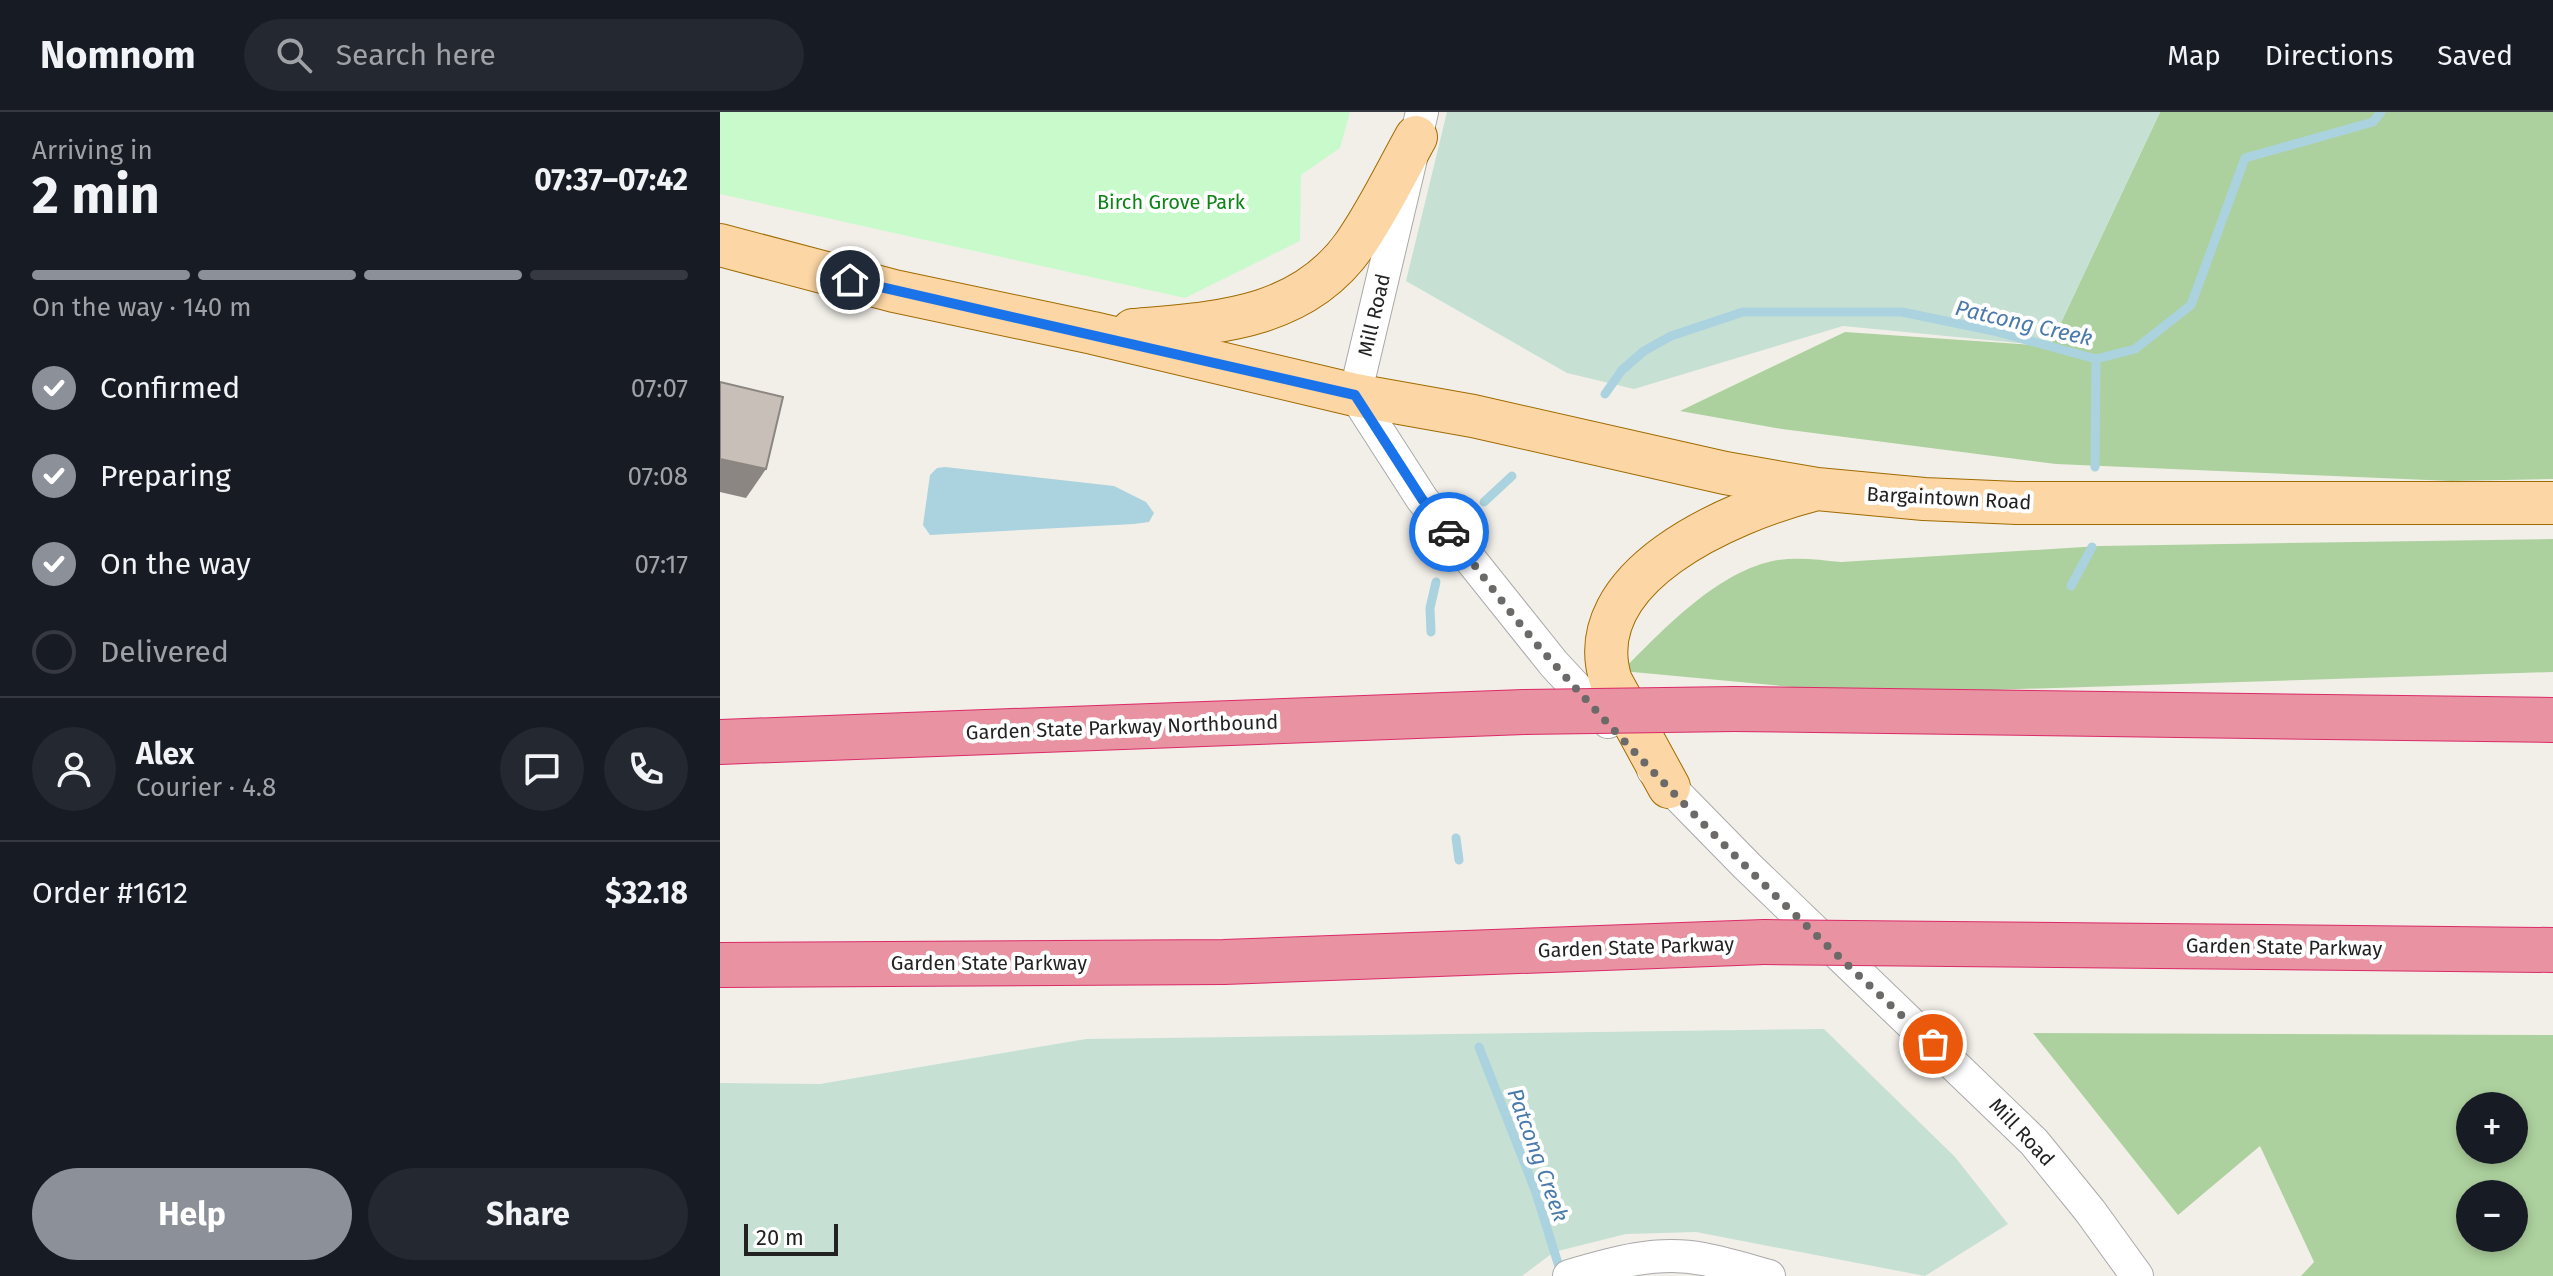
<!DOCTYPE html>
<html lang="en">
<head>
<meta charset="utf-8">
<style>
	:root { --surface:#171b24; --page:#242831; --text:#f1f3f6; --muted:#9ea1a6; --line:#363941; --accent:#8c9099 }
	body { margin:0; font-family:"Fira Sans",sans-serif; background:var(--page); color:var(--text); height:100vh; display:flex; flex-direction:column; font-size:30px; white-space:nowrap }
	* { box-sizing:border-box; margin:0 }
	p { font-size:26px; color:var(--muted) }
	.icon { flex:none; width:44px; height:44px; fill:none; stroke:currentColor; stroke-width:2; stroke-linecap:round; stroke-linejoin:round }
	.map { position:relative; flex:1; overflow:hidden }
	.drawer { display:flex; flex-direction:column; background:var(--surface); width:720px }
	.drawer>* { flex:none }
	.tools { position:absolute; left:1736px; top:980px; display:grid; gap:16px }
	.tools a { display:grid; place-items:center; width:72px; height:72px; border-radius:50%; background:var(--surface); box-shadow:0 4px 12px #0003; font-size:40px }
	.scale { position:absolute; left:24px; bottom:20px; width:94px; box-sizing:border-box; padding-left:8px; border:4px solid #222; border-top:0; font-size:22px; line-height:28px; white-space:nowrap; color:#222; -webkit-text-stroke:6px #fff; paint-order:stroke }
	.pin { position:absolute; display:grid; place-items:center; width:68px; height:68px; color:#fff; margin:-34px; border:4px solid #fff; border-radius:50%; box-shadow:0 2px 8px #0007 }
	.courier { position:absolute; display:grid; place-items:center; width:80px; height:80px; margin:-40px; border:6px solid #1a73e8; border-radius:50%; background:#fff; color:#222; box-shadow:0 2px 10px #0007 }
	.overview em { font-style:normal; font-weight:700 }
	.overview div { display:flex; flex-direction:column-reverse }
	.overview { display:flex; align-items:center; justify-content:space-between; height:136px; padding:0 32px }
	h1 { font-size:52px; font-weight:700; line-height:60px }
	.bar { display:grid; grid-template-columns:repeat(4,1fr); gap:12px 8px; align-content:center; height:96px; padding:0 32px }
	.bar i { height:10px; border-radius:6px; background:var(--line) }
	.bar .on { background:var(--accent) }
	.bar p { grid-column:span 4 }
	.line { display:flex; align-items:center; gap:20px; padding:0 32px; border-top:2px solid var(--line) }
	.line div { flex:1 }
	.round { display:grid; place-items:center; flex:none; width:84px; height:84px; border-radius:42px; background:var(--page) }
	ol { padding:0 32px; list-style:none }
	li { display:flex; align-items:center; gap:24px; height:88px }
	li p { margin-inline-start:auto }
	li .icon { padding:8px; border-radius:50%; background:var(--accent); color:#fff; stroke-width:4 }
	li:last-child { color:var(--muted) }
	li i { width:44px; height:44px; border:4px solid var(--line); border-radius:50% }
	.primary-button { display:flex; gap:16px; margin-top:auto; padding:16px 32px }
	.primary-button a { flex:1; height:92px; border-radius:48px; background:var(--accent); color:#fff; font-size:32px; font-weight:700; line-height:92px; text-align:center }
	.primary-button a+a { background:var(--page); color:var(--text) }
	header { display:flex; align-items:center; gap:48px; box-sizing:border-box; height:112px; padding:0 40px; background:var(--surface); border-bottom:2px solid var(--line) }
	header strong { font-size:38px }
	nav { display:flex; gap:44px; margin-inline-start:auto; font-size:28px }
	.search { width:560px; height:72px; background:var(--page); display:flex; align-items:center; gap:20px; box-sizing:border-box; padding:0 28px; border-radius:44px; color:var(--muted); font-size:30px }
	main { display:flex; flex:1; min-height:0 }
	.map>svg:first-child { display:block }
</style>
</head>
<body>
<header>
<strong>Nomnom</strong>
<div class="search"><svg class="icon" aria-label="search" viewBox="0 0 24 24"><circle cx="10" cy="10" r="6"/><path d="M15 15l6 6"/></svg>Search here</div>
<nav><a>Map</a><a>Directions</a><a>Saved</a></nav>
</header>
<main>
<section class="drawer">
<div class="overview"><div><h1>2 min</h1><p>Arriving in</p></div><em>07:37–07:42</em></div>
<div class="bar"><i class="on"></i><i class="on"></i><i class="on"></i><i></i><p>On the way · 140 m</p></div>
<ol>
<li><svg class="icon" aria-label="check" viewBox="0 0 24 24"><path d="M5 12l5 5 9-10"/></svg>Confirmed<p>07:07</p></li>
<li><svg class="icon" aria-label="check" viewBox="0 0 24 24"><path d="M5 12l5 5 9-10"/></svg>Preparing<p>07:08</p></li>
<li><svg class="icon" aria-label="check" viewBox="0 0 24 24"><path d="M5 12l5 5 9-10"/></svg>On the way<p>07:17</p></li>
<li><i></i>Delivered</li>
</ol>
<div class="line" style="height:144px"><a class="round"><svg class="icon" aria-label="person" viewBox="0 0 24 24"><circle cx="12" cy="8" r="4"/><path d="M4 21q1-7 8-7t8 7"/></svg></a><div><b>Alex</b><p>Courier · 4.8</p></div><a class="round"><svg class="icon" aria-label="chat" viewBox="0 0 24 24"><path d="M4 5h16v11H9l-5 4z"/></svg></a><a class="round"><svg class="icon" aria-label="phone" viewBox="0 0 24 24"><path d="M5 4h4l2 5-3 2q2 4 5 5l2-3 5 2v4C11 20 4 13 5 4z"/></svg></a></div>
<div class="line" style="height:104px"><div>Order #1612</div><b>$32.18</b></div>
<div class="primary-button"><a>Help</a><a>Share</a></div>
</section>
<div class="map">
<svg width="1833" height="1164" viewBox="0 0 1833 1164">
	<rect width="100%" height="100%" fill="#f2efe9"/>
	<g fill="#add19e" fill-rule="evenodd">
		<path d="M 1440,0 L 1833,0 L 1833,367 L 1731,369 L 1336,352 L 1062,317 L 960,299 L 1125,220 L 1330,234 Z"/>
		<path d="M 1833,427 L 1833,560 L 1270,578 L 1083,576 L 902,559 C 943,518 998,458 1058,448 C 1079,445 1100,448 1121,450 L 1379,434 Z"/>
		<path d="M 1313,921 L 1833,923 L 1833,1164 L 1581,1164 L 1594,1150 L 1540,1034 L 1458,1103 ZM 1794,994 L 1794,1038 L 1750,1038 L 1750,994 ZM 1794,1082 L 1794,1126 L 1750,1126 L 1750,1082 Z"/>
	</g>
	<g fill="#c6e0d4">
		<path d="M 727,0 L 1440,0 L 1330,234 L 1123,214 L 914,277 L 847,261 L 686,169 Z"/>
		<path d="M 1104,917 L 1235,1045 L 1288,1112 L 1205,1164 L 976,1120 L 906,1122 L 834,1140 L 802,1164 L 0,1164 L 0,971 L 100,972 L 366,927 Z"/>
	</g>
	<path fill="#c8facc" d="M 0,0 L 630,0 L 620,36 L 581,63 L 580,129 L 465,186 L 0,82 Z"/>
	<path fill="#aad3df" d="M 225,355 L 394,374 L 426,390 L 434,401 L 429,410 L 414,412 L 210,423 L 203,413 L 210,363 L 217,356 Z"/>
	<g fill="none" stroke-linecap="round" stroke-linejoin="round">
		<g stroke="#aad3df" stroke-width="9">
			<path d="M 885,282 L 902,258 L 924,239 L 951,224 L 1023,200 L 1182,200 L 1274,219 L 1376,247 L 1415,237 L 1471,193 L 1525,46 L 1653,10 L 1661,0"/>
			<path d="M 1375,355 L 1376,247"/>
			<path d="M 764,390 L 792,364"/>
			<path d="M 1351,474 L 1372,435"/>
			<path d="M 711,520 L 710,496 L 716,470"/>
			<path d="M 736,726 L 739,748"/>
			<path d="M 759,935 L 815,1078 L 841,1161"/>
		</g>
		<defs>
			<g id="minor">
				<path d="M 702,0 L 635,283 L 702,387 L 834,552 L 888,610"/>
				<path d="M 933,658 L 1027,754 L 1314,1030 L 1370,1099 L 1417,1164"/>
				<path d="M 849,1164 C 893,1151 937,1138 983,1147 C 1005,1151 1027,1158 1049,1164"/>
			</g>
			<g id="major">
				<path d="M 0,133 L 174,179 L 373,221 L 635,283 L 753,304 L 1005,361 L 1097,377 L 1204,387 L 1297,391 L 1833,391"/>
				<path d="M 413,218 C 495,211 582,208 635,132 C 658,99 676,61 696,25"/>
				<path d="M 949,675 L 891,569 C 857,464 1012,399 1090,379"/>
			</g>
			<g id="highway">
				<path d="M 1014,597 L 1833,608"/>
				<path d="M 0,630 L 804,600"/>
				<path d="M 1230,832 L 1833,838"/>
				<path d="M 0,853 L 504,850 L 1044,830"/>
			</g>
		</defs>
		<use href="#minor" stroke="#a9a9a9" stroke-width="34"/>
		<use href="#major" stroke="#a06b00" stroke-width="44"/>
		<use href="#highway" stroke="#dc2a67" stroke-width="46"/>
		<use href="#minor" stroke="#fff" stroke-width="32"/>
		<use href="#major" stroke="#fcd6a4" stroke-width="42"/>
		<use href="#highway" stroke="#e892a2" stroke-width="44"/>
		<defs>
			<g id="highway-bridge">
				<path d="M 804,600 L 1014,597"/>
				<path d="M 1044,830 L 1230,832"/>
			</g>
		</defs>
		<use href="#highway-bridge" stroke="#dc2a67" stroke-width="46" stroke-linecap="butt"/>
		<use href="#highway-bridge" stroke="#e892a2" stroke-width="44"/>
	</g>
	<path fill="#8b8681" d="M 0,347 L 46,357 L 26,386 L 0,380 Z"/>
	<path fill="#c7bfb8" stroke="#8b8681" stroke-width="2" d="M 0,270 L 63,285 L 46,357 L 0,347 Z"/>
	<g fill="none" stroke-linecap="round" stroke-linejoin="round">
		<path stroke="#6b6a68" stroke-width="8" stroke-dasharray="0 14.4" d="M 729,420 C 763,464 797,511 835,553 C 953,686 1082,813 1213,932"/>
		<path stroke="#1a73e8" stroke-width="10" d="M 130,168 L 635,283 L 702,387 L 729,420"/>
	</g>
	<g text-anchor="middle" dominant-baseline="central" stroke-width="8" stroke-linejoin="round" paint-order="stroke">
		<g font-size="20" fill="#0c8416" stroke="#fff">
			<text x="451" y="90">Birch Grove Park</text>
		</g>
		<g font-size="20" fill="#222" stroke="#fff">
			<text transform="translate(654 203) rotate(-77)">Mill Road</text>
			<text transform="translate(1229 386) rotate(3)">Bargaintown Road</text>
			<text transform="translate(402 615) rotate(-2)">Garden State Parkway Northbound</text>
			<text transform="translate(916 835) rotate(-2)">Garden State Parkway</text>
			<text transform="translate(1564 835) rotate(1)">Garden State Parkway</text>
			<text x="269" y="851">Garden State Parkway</text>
			<text transform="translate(1302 1020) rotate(47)">Mill Road</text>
		</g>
		<g font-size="22" font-style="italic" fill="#4a7aab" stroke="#fff">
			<text transform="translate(1304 211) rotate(13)">Patcong Creek</text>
			<text transform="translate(818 1043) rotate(70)">Patcong Creek</text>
		</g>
	</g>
</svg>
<div class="tools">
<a>+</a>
<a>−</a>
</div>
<div class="scale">20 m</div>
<div class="pin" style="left:1213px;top:932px;background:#ea580c"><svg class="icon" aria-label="bag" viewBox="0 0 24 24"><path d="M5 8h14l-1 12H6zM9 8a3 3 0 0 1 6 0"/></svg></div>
<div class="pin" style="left:130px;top:168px;background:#1f2937"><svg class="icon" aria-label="home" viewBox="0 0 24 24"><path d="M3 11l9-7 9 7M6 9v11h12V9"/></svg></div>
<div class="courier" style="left:729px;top:420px"><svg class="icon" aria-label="car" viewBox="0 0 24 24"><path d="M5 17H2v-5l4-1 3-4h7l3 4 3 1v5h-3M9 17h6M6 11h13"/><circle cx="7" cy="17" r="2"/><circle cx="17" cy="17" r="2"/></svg></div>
</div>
</main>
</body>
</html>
